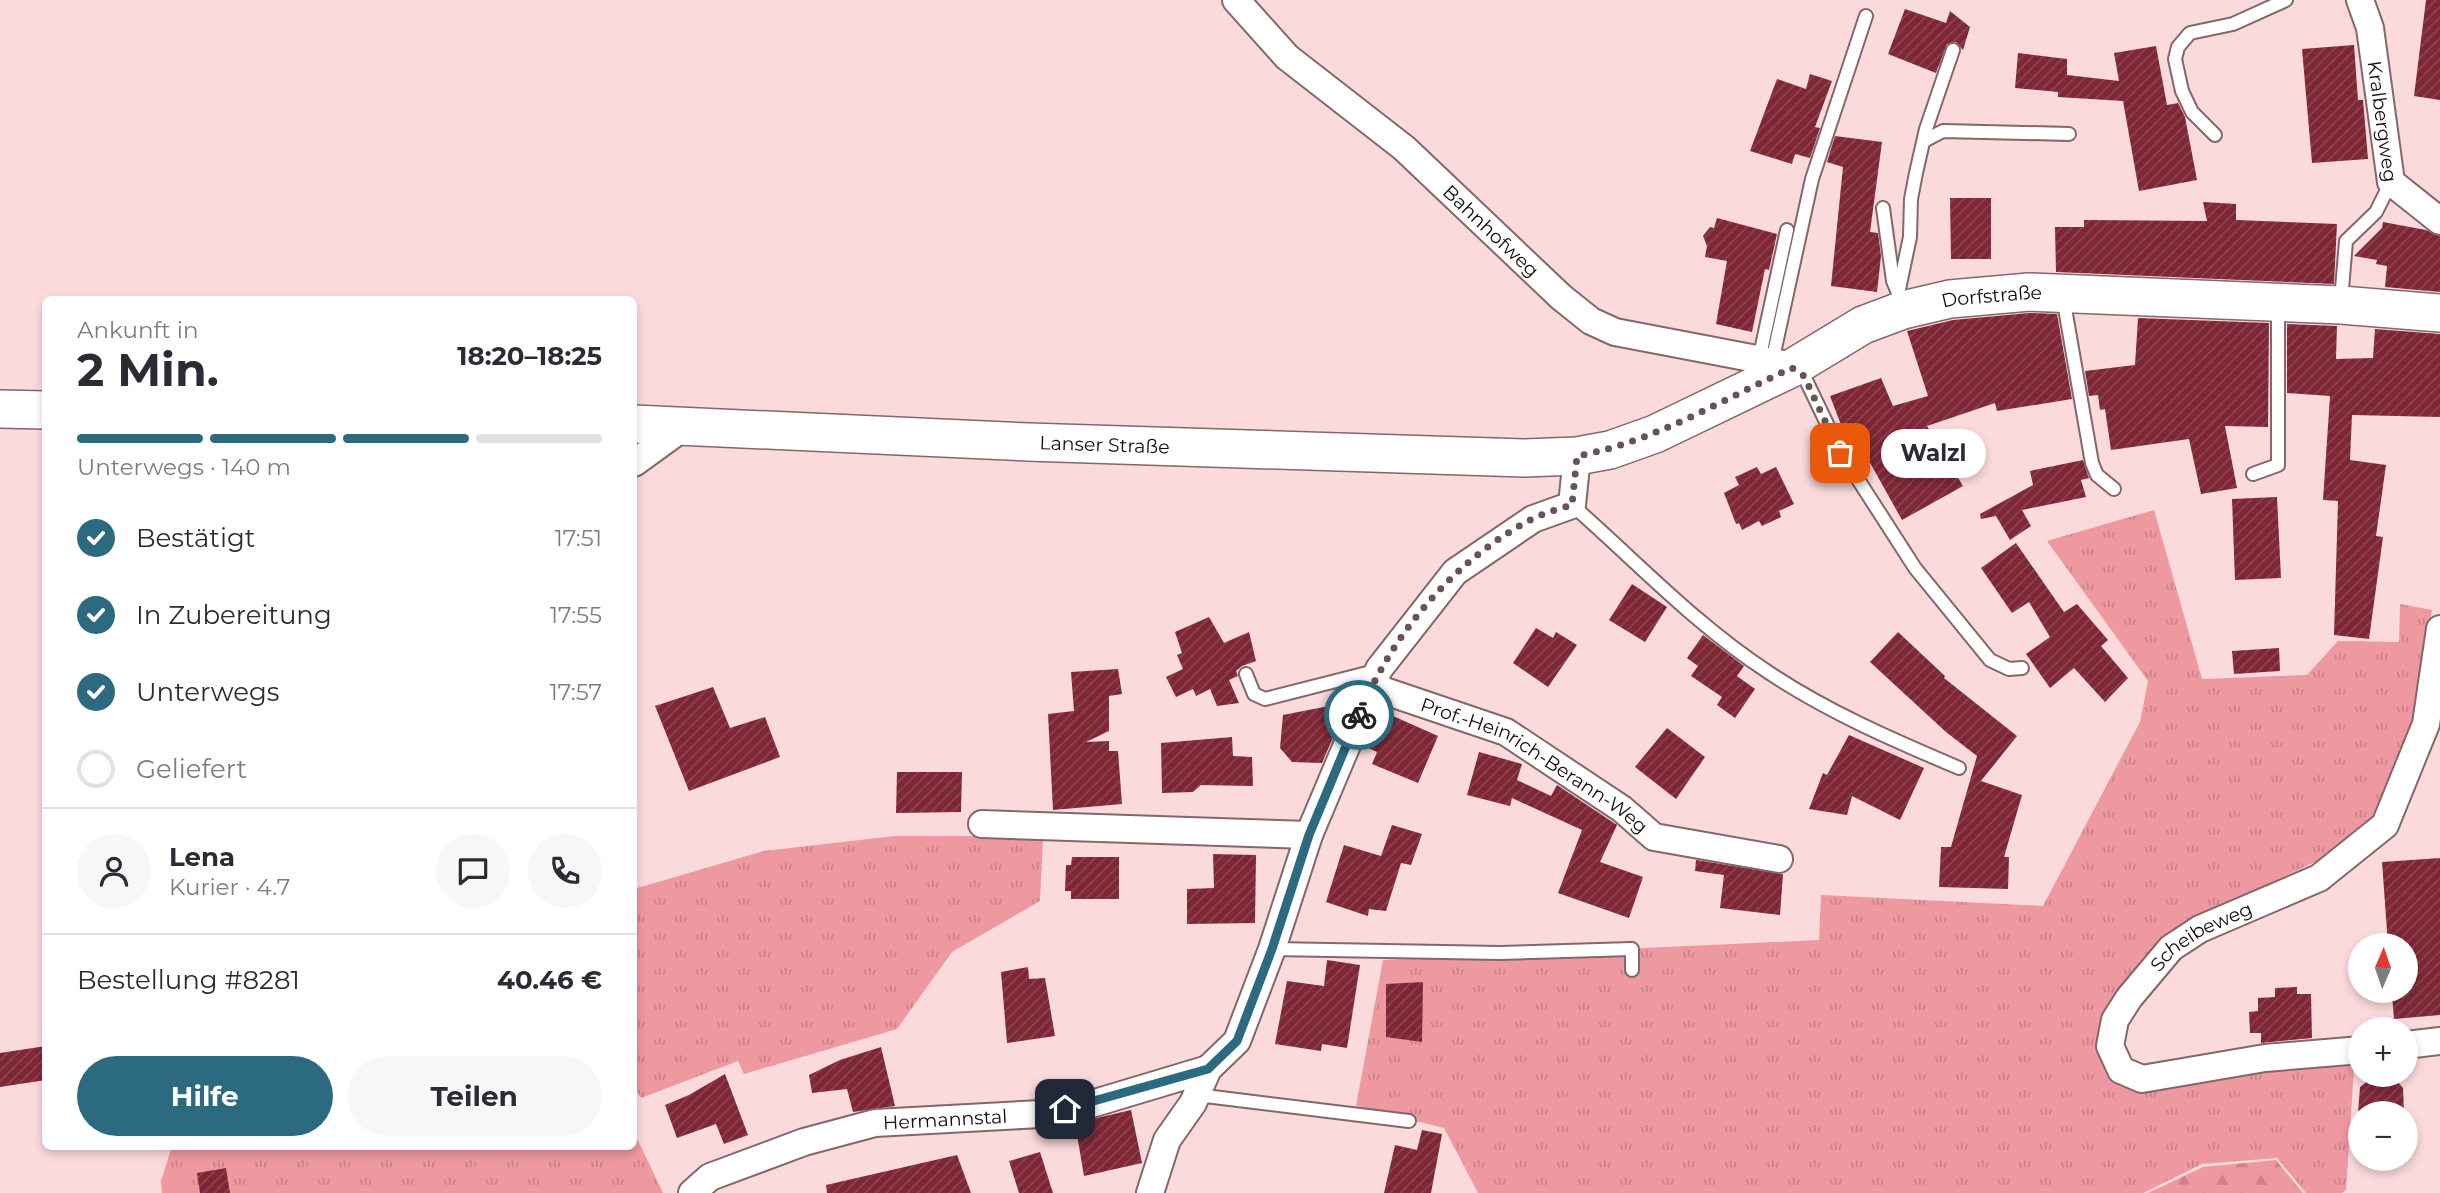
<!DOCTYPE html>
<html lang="de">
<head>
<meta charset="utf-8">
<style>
	:root { --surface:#fff; --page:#f7f7f7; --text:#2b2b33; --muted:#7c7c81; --line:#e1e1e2; --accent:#2b6a7f }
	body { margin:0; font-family:Montserrat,sans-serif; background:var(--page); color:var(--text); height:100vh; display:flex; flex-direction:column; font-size:26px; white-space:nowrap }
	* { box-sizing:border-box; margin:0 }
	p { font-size:23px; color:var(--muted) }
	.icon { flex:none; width:38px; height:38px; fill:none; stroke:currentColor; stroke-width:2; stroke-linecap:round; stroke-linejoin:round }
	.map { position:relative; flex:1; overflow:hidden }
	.details { position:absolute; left:42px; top:296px; width:595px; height:854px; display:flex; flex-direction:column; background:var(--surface); border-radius:10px; box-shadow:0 4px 10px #0003 }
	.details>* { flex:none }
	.needle { width:46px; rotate:2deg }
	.tools { position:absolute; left:2348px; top:933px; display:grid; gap:14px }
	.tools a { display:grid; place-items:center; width:70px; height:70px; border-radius:50%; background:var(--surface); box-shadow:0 4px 10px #0003; font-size:35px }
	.pin { position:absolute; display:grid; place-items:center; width:60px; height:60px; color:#fff; margin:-30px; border-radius:14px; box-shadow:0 4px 10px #0006 }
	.courier { position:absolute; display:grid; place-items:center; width:70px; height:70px; margin:-35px; border:5px solid #2b6a7f; border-radius:50%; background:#fff; color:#222; box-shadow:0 2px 9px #0007 }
	.bubble { position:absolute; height:49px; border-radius:24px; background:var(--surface); box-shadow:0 4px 10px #0003; font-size:23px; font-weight:700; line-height:49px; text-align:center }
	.overview em { font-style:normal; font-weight:700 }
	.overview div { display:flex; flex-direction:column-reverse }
	.overview { display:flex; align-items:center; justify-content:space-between; height:119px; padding:0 35px }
	h1 { font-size:46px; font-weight:700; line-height:52px }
	.bar { display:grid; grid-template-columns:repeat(4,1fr); gap:10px 7px; align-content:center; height:84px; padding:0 35px }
	.bar i { height:9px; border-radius:5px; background:var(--line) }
	.bar .selected { background:var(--accent) }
	.bar p { grid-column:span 4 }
	.line { display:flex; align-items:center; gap:18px; padding:0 35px; border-top:2px solid var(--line) }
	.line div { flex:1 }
	.round { display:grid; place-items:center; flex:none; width:74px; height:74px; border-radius:37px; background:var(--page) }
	ol { padding:0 35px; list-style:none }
	li { display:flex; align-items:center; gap:21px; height:77px }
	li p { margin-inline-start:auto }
	li .icon { padding:7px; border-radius:50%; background:var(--accent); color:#fff; stroke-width:4 }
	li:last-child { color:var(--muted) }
	li i { width:38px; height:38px; border:4px solid var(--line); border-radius:50% }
	.action { display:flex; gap:14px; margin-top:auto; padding:14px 35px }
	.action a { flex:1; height:80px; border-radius:42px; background:var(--accent); color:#fff; font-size:28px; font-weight:700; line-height:80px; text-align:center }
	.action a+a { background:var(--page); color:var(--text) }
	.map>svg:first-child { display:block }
</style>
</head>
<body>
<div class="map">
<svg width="2440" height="1193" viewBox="0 0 2440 1193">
	<defs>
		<pattern id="grass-tufts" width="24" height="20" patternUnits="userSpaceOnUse" patternTransform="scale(1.75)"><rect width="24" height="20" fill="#ee98a0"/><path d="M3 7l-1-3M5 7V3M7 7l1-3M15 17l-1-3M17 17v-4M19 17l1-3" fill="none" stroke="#cb8289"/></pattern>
		<pattern id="forest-firs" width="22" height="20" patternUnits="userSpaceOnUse" patternTransform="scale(1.75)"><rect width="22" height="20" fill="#ee98a0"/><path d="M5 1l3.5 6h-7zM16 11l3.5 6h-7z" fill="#cb8289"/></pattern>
		<pattern id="building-hatch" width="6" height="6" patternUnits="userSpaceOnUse" patternTransform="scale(1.75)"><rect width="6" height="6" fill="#7f2737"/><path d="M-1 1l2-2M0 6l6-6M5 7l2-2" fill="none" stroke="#8b4450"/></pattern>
	</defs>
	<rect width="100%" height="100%" fill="#fbdadc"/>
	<g fill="url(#grass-tufts)">
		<path d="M 2154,510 L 2202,679 L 2307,675 L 2338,641 L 2399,642 L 2400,604 L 2432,610 L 2414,720 L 2379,811 L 2317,861 L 2189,922 L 2130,984 L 2097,1041 L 2117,1078 L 2355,1053 L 2346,1190 L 2342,1193 L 2306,1193 L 2277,1158 L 2202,1164 L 2143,1193 L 1478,1193 L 1444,1128 L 1356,1106 L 1383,960 L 1819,940 L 1821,895 L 2043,906 L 2140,722 L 2148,681 L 2047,541 Z"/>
		<path d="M 895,836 L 1043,836 L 1040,901 L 952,952 L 897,1029 L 744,1074 L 738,1061 L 641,1098 L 634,1087 L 634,889 L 764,851 Z"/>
		<path d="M 634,1132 L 663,1193 L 162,1193 L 161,1181 L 172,1146 L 634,1146 Z"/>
	</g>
	<path fill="url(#forest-firs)" d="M 2276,1160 L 2303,1193 L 2148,1193 L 2203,1167 Z"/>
	<g fill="url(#building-hatch)">
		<path d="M 2426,0 L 2440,0 L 2440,100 L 2414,96 Z"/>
		<path d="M 1905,9 L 1946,23 L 1950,11 L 1970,27 L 1963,50 L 1956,42 L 1947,44 L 1936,73 L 1888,54 Z"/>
		<path d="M 2354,45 L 2358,100 L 2363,100 L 2368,159 L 2312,163 L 2302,49 Z"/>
		<path d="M 2156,46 L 2167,105 L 2178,103 L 2185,117 L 2197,180 L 2139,191 L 2123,101 L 2058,97 L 2058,92 L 2015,88 L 2018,53 L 2067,59 L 2067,75 L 2119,81 L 2114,53 Z"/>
		<path d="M 1810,74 L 1832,81 L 1815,127 L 1820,128 L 1810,158 L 1795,154 L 1792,164 L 1750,151 L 1777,79 L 1806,89 Z"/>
		<path d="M 1835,136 L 1882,142 L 1870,232 L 1878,233 L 1881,256 L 1877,292 L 1831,286 L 1843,167 L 1827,162 Z"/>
		<path d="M 1950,198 L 1991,198 L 1991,259 L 1951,259 Z"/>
		<path d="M 2203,202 L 2236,204 L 2236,220 L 2337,224 L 2334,284 L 2056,272 L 2055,227 L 2084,227 L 2084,220 L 2207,221 Z"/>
		<path d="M 1717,218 L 1777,234 L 1769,270 L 1765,269 L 1752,332 L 1716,324 L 1727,261 L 1705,257 L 1707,246 L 1703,236 L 1710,227 L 1714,228 Z"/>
		<path d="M 2383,222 L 2426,230 L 2440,236 L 2440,292 L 2385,287 L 2387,266 L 2376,264 L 2377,260 L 2354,256 L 2382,228 Z"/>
		<path d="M 2029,313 L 2057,314 L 2072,399 L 1997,411 L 1995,403 L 1927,426 L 1963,486 L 1902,520 L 1869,461 L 1857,462 L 1853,456 L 1830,396 L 1881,378 L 1893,406 L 1928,396 L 1907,331 L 1953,320 Z"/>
		<path d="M 2138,318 L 2269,323 L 2268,427 L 2225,426 L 2237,488 L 2201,494 L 2189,439 L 2111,450 L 2105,409 L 2100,410 L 2098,395 L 2089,396 L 2085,371 L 2135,365 Z"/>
		<path d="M 2287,324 L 2337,326 L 2336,359 L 2373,358 L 2375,329 L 2440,334 L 2440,417 L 2352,415 L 2350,460 L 2386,465 L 2376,536 L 2383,537 L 2369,639 L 2334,635 L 2338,501 L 2323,500 L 2330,396 L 2287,393 Z"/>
		<path d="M 2083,460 L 2089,478 L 2081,480 L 2086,497 L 2022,510 L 2031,526 L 2010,540 L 1996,516 L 1981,519 L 1980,514 L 2033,485 L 2030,471 Z"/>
		<path d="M 1757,467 L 1761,474 L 1776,467 L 1794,504 L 1779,511 L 1781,517 L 1762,526 L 1759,521 L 1742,530 L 1739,523 L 1736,524 L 1724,493 L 1739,485 L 1735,477 Z"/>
		<path d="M 2277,497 L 2281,578 L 2235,580 L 2232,499 Z"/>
		<path d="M 2016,543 L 2064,612 L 2077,604 L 2108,640 L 2101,646 L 2128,678 L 2105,702 L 2074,668 L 2050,688 L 2026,654 L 2050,637 L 2029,602 L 2012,613 L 1981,568 Z"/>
		<path d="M 1632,584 L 1667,607 L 1645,642 L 1609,620 Z"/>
		<path d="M 1209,617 L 1224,643 L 1249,632 L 1256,661 L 1242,666 L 1236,671 L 1238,676 L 1229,680 L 1239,703 L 1217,706 L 1210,689 L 1196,696 L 1193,689 L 1176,697 L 1166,677 L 1183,669 L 1177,655 L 1182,653 L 1175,632 Z"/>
		<path d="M 1536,628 L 1553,638 L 1556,632 L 1577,645 L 1548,687 L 1513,663 Z"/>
		<path d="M 1898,632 L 1945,676 L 1944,678 L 2017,736 L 1981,781 L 2022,795 L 2004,857 L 2009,857 L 2008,889 L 1939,887 L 1941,847 L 1951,847 L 1977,756 L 1946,732 L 1870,662 Z"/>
		<path d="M 1703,635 L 1744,666 L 1737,676 L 1755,689 L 1735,718 L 1717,705 L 1722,697 L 1691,676 L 1698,666 L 1687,658 Z"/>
		<path d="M 2279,648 L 2280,671 L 2234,674 L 2232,651 Z"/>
		<path d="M 1118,669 L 1122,694 L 1109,696 L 1109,731 L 1086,742 L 1109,741 L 1109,751 L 1118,751 L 1122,804 L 1053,810 L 1048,714 L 1074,711 L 1071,672 Z"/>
		<path d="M 713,687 L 730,728 L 765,717 L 780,757 L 689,791 L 655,706 Z"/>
		<path d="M 1339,704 L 1346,707 L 1322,763 L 1292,762 L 1280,748 L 1283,715 Z"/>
		<path d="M 1393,716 L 1438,736 L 1418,783 L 1372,764 L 1377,752 L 1364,746 L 1375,719 L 1389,725 Z"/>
		<path d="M 1667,728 L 1705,757 L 1676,799 L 1635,767 Z"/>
		<path d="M 1849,735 L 1924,768 L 1900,820 L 1852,796 L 1847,815 L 1809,809 L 1823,773 L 1827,775 Z"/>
		<path d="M 1232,737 L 1233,756 L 1252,757 L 1253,786 L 1201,785 L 1193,792 L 1162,793 L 1161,743 Z"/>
		<path d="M 1479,752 L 1522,764 L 1517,780 L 1551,796 L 1557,785 L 1617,825 L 1600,862 L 1643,877 L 1629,918 L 1558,893 L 1582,830 L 1512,798 L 1510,806 L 1467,795 Z"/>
		<path d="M 897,772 L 962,772 L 961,812 L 896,813 Z"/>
		<path d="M 1392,825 L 1422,834 L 1411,865 L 1401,863 L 1386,911 L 1369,909 L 1368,916 L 1326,902 L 1344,845 L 1381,856 Z"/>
		<path d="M 1213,854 L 1256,855 L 1255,923 L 1187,924 L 1187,889 L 1214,888 Z"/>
		<path d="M 1072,857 L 1119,857 L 1119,899 L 1071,899 L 1071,891 L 1065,891 L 1066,865 L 1071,865 Z"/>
		<path d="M 2440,858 L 2440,1015 L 2394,1019 L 2392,994 L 2406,992 L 2406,945 L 2388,945 L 2382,862 Z"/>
		<path d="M 1696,860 L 1783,874 L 1780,915 L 1720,908 L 1724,875 L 1695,871 Z"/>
		<path d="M 1327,960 L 1360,965 L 1347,1048 L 1322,1044 L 1321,1051 L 1275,1044 L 1287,981 L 1324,986 Z"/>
		<path d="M 1028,967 L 1029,979 L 1045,978 L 1055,1036 L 1007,1043 L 1001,972 Z"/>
		<path d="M 1423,982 L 1422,1042 L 1386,1037 L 1386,984 Z"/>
		<path d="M 2297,987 L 2297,994 L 2311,994 L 2312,1038 L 2261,1043 L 2261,1033 L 2250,1033 L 2249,1012 L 2258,1011 L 2258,998 L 2275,997 L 2275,988 Z"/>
		<path d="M 46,1046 L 46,1080 L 0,1087 L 0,1053 Z"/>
		<path d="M 881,1047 L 895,1106 L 853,1112 L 847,1089 L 812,1093 L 809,1075 L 840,1060 Z"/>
		<path d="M 725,1074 L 748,1135 L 724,1144 L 716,1124 L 677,1138 L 665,1105 L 689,1095 Z"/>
		<path d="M 2377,1074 L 2391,1074 L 2403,1088 L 2404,1113 L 2358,1113 L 2360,1087 Z"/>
		<path d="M 1131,1110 L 1142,1163 L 1084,1176 L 1075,1123 Z"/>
		<path d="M 1422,1130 L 1442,1134 L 1431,1193 L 1384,1193 L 1395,1145 L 1417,1150 Z"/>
		<path d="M 1040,1152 L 1053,1193 L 1019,1193 L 1009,1161 Z"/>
		<path d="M 957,1155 L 971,1193 L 827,1193 L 826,1185 Z"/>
		<path d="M 226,1168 L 230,1193 L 200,1193 L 197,1173 Z"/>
	</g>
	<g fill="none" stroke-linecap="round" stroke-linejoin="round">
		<defs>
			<g id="service">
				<path d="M 2215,135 L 2192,112 L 2182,91 L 2175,59 L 2178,47 L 2190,33 L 2233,24 L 2286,0"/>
				<path d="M 1924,141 L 1943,131 L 2069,134"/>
				<path d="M 1883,208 L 1893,281 L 1898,293"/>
				<path d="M 1898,294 L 1910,237 L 1911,199 L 1916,173 L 1926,129 L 1953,50"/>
				<path d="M 2063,297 L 2092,463 L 2097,475 L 2114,489"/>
				<path d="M 2341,301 L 2346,241 L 2376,212 L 2391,182"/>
				<path d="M 1759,360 L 1787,230"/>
				<path d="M 1772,362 L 1812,179 L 1866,16"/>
				<path d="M 1796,370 L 1804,376 L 1841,453 L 1915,568 L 1990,660 L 2009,669 L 2022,668"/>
				<path d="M 2253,474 L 2278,465 L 2278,306"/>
				<path d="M 1572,505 C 1636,561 1697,626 1768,672 C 1828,712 1893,740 1959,768"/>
				<path d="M 1246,674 L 1254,694 L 1265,699 L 1379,670"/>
				<path d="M 1272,949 L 1500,953 L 1632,949 L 1632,970"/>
				<path d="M 1197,1095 L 1409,1121"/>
			</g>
			<g id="minor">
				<path id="s1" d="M 1236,0 L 1287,57 L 1404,148 L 1561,297 L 1591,321 L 1615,332 L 1788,365 L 1792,368"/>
				<path id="s2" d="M 2360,0 L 2370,28 L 2391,182 L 2440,221"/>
				<path d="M 634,463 L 685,426"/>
				<path id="s3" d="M 1370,686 L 1506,732 L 1622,809 L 1654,837 L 1779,859"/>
				<path d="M 982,824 L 1309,835"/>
				<path d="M 2406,1045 L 2440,1041"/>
				<path id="s4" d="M 2361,1050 L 2265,1058 L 2142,1079 L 2121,1070 L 2110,1046 L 2115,1020 L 2129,998 L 2171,948 L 2200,929 L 2319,878 L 2385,825 L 2426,724 L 2440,629"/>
				<path id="s5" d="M 692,1193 L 710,1177 L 804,1142 L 875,1123 L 1041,1114 L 1088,1105 L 1208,1069"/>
				<path d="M 1150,1193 L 1167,1140 L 1193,1103 L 1208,1069 L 1237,1041 L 1272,949 L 1309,835 L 1379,669 L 1455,572 L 1533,519 L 1572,505 L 1577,456"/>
			</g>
			<g id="secondary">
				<path d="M 0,409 L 46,410"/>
				<path id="s6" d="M 634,424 L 1028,442 L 1524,458 L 1577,456 L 1610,450 L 1655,434 L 1792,368 L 1863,325 L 1903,310 L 1950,299 L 2029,292 L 2341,305 L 2440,313"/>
			</g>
		</defs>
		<use href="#service" stroke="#836769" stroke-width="16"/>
		<use href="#minor" stroke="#836769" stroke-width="30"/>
		<use href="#secondary" stroke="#836769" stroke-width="40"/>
		<use href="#service" stroke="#fff" stroke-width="12"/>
		<use href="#minor" stroke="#fff" stroke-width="26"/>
		<use href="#secondary" stroke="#fff" stroke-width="37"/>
	</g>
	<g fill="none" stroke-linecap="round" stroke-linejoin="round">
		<path stroke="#665355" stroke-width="7" stroke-dasharray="0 12.6" d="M 1359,715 C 1392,634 1454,560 1532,519 C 1544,513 1559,509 1572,505 L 1577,456 C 1654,442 1721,400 1792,368 L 1804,376 L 1840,453"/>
		<path stroke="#2b6a7f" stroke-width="9" d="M 1065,1109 L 1208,1069 L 1237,1041 L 1272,949 L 1309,835 L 1359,715"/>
	</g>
	<g text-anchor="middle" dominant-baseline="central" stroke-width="7" stroke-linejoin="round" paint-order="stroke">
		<g font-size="19" fill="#160b0c" stroke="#fff">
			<text stroke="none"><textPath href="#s2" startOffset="124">Kralbergweg</textPath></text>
			<text stroke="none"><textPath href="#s1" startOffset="345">Bahnhofweg</textPath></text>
			<text stroke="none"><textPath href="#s6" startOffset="1393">Dorfstraße</textPath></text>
			<text stroke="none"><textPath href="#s6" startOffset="471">Lanser Straße</textPath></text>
			<text stroke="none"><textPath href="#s3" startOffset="184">Prof.-Heinrich-Berann-Weg</textPath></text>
			<text stroke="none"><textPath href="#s4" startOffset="420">Scheibeweg</textPath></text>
			<text stroke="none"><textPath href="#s5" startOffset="268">Hermannstal</textPath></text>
		</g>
	</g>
</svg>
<div class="tools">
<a><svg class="needle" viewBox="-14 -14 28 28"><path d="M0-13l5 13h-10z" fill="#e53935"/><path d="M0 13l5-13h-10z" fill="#7c7c81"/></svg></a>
<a>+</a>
<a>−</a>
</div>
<div class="pin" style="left:1840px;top:453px;background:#ea580c"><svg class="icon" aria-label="bag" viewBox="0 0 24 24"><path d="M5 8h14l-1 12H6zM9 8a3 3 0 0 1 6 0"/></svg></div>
<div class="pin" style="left:1065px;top:1109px;background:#1f2937"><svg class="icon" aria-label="home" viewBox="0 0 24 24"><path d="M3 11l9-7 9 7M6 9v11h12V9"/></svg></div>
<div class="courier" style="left:1359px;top:715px"><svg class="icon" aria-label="bike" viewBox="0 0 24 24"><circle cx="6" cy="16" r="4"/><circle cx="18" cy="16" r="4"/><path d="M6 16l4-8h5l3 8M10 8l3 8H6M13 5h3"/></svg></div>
<div class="bubble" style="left:1881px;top:429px;width:105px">Walzl</div>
<section class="details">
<div class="overview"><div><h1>2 Min.</h1><p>Ankunft in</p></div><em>18:20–18:25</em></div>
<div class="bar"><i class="selected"></i><i class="selected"></i><i class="selected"></i><i></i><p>Unterwegs · 140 m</p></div>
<ol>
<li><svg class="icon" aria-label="check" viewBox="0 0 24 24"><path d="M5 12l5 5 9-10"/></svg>Bestätigt<p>17:51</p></li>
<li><svg class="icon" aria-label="check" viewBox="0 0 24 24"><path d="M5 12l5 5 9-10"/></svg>In Zubereitung<p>17:55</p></li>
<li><svg class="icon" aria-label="check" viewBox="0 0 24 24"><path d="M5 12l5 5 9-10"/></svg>Unterwegs<p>17:57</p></li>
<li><i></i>Geliefert</li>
</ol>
<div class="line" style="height:126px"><a class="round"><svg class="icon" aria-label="person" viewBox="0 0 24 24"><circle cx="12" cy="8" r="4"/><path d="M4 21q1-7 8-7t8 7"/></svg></a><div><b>Lena</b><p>Kurier · 4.7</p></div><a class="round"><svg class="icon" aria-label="chat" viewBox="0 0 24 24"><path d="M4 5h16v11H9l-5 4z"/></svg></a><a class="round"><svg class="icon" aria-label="phone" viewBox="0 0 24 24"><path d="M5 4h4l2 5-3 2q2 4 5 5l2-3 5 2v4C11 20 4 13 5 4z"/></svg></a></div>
<div class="line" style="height:91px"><div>Bestellung #8281</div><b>40.46 €</b></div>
<div class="action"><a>Hilfe</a><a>Teilen</a></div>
</section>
</div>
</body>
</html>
